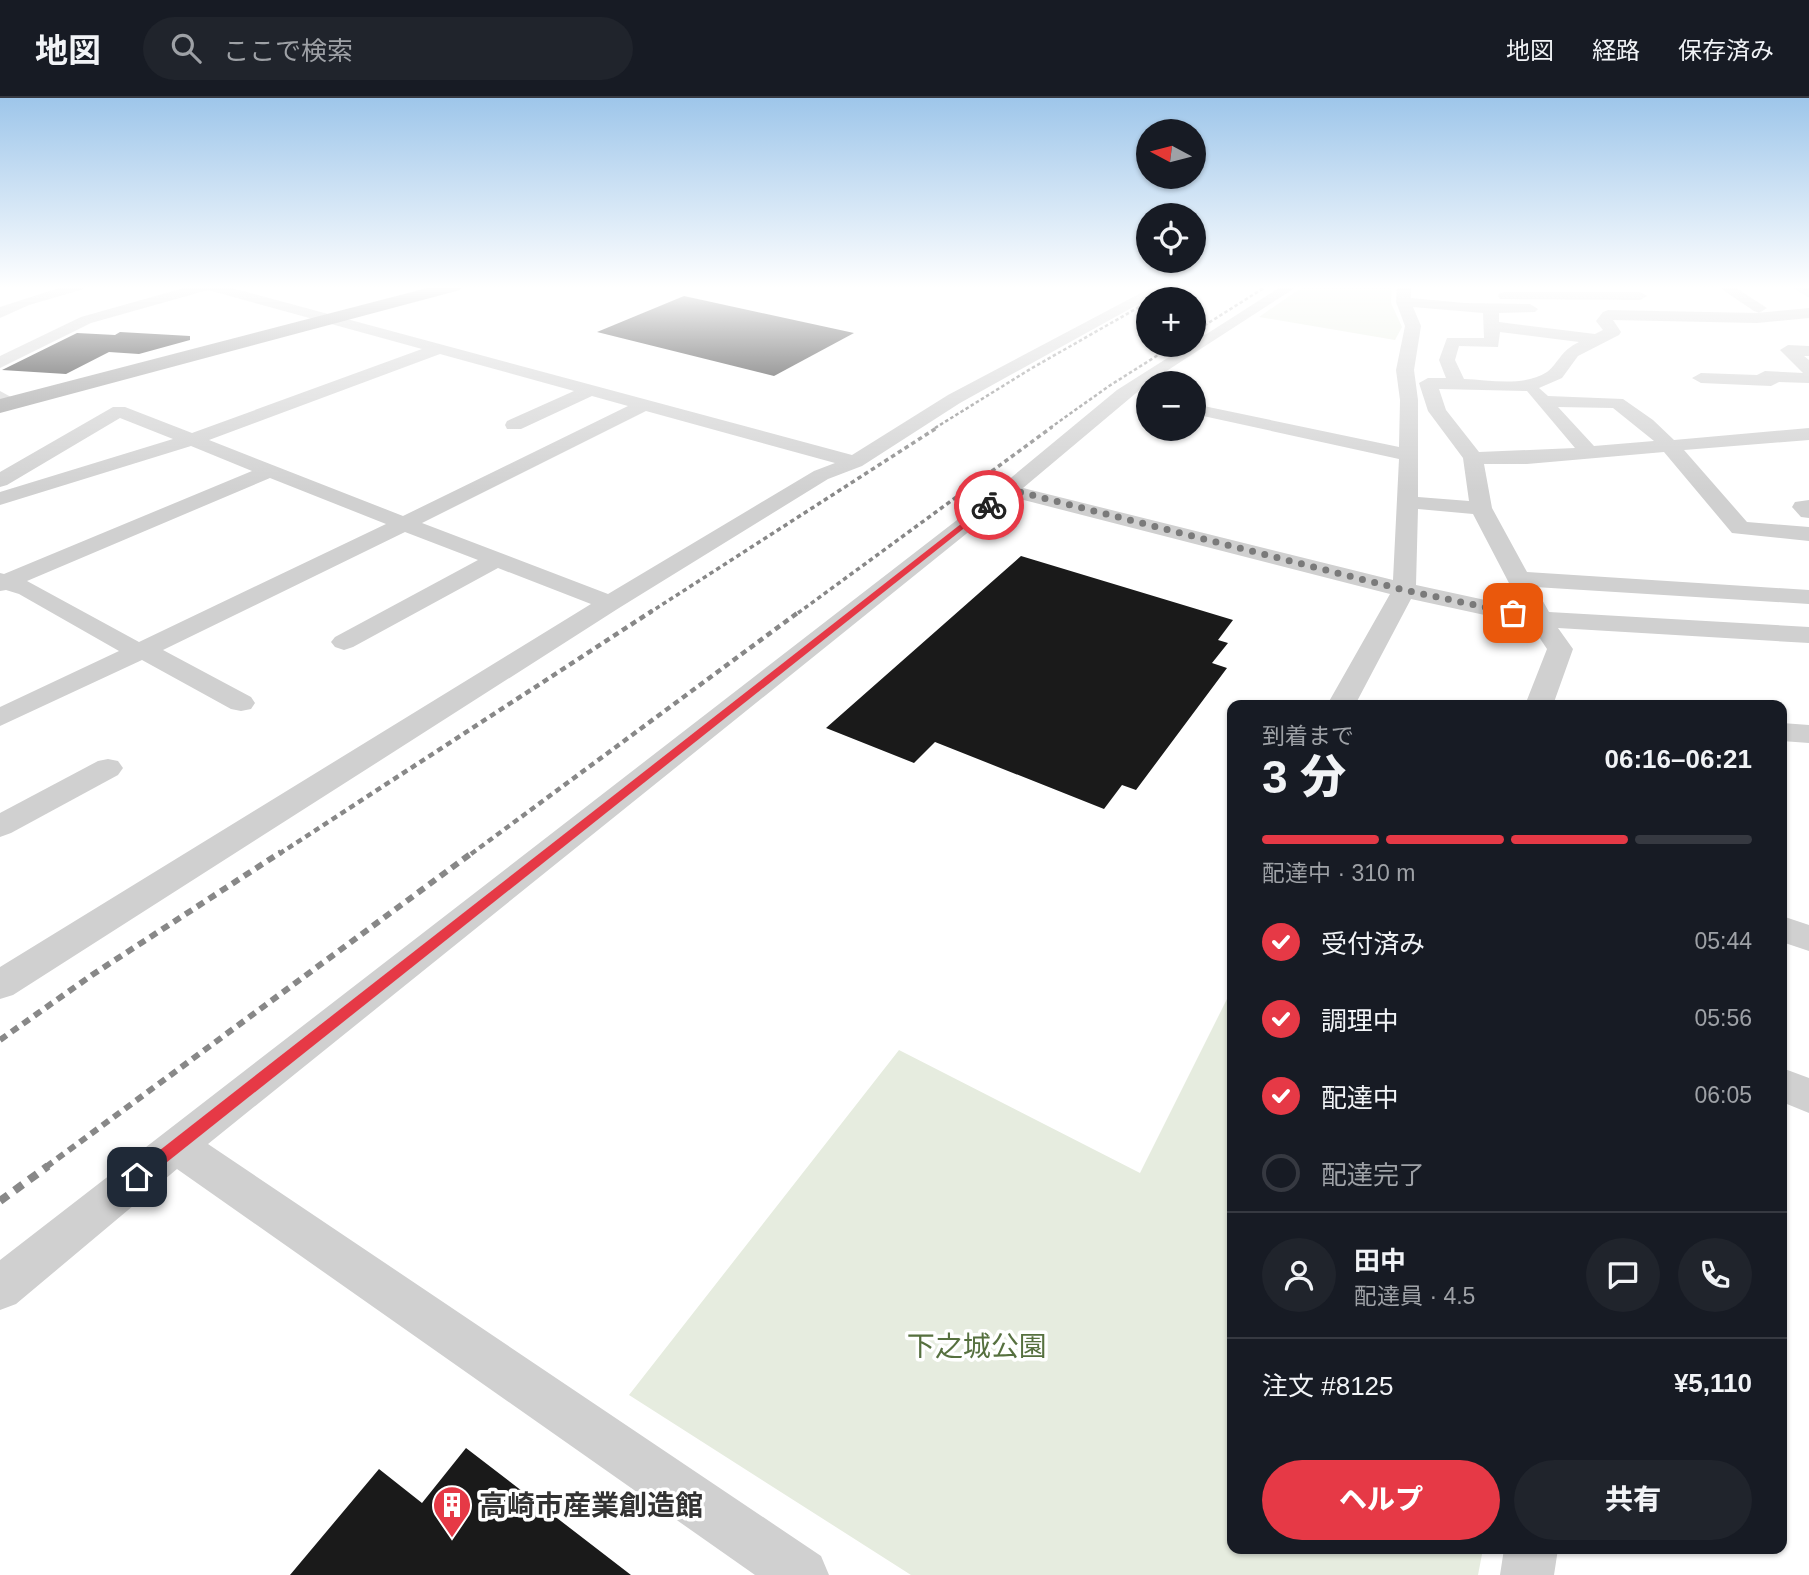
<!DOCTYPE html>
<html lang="ja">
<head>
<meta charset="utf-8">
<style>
	:root { --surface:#171b24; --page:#20242c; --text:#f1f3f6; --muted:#9ea1a6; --line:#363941; --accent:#e63946 }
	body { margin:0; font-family:Helvetica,"Noto Sans JP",sans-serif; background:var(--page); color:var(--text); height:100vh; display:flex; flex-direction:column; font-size:26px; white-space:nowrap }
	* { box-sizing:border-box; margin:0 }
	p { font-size:23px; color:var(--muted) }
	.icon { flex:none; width:38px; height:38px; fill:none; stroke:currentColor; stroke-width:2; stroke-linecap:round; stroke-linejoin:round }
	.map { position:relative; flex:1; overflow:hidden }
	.panel { position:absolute; left:1227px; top:602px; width:560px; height:854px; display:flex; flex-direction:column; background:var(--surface); border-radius:14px; box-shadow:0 2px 5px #0004 }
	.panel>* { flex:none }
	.needle { width:46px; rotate:277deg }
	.buttons { position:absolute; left:1136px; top:21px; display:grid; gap:14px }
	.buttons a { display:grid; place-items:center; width:70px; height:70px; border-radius:50%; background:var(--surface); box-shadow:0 2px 5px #0004; font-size:35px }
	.pin { position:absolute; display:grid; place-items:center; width:60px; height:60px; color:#fff; margin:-30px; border-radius:14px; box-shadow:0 4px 10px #0006 }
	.courier { position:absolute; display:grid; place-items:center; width:70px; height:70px; margin:-35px; border:5px solid #e63946; border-radius:50%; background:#fff; color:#222; box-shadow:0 2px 9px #0007 }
	.summary em { font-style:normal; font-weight:800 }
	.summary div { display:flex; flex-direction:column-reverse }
	.summary { display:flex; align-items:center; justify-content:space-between; height:119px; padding:0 35px }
	h1 { font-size:46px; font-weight:800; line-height:52px }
	.bar { display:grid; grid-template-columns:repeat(4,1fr); gap:10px 7px; align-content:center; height:84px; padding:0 35px }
	.bar i { height:9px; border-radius:5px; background:var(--line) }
	.bar .selected { background:var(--accent) }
	.bar p { grid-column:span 4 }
	.line { display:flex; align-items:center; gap:18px; padding:0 35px; border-top:2px solid var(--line) }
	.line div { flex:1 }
	.round { display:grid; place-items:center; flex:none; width:74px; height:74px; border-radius:37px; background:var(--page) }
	ol { padding:0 35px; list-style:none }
	li { display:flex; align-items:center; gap:21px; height:77px }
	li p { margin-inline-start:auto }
	li .icon { padding:7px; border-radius:50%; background:var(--accent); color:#fff; stroke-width:4 }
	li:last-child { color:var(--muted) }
	li i { width:38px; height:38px; border:4px solid var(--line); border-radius:50% }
	.button { display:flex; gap:14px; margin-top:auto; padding:14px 35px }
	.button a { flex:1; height:80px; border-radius:42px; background:var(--accent); color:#fff; font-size:28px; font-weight:800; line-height:80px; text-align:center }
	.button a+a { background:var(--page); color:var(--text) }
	header { display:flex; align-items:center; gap:42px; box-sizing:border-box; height:98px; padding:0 35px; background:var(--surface); border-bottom:2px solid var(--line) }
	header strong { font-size:33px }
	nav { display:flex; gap:38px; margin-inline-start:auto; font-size:24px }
	.search { width:490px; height:63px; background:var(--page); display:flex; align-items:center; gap:18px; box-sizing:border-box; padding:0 24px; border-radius:38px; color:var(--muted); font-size:26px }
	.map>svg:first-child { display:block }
</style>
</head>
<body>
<header>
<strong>地図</strong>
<div class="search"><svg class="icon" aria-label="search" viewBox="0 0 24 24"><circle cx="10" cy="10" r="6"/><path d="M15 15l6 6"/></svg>ここで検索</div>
<nav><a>地図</a><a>経路</a><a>保存済み</a></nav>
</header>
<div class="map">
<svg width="1809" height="1477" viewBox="0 0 1809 1477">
	<rect width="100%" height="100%" fill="#fff"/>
	<g fill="#e6ecdf">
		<path d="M 1304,188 L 1392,188 L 1391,205 L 1402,229 L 1395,242 L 1259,219 Z"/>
		<path d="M 1232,891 L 1232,1451 L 1483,1451 L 1478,1477 L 911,1477 L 629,1297 L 899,952 L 1140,1075 Z"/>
	</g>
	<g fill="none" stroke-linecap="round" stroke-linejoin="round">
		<path stroke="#cfe2ee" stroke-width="4.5" d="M 1794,188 L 1809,197"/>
	</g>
	<g fill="#1a1a1a">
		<path d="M 684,198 L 854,235 L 774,278 L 597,234 Z"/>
		<path d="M 120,234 L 190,238 L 190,242 L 139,256 L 109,254 L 66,276 L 2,272 L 77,235 L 115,237 Z"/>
		<path d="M 1021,458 L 1233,522 L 1218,542 L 1228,545 L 1212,565 L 1227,570 L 1136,692 L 1122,687 L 1104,711 L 935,644 L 914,665 L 826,630 Z"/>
		<path d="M 466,1350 L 631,1477 L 290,1477 L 379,1371 L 422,1405 Z"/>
	</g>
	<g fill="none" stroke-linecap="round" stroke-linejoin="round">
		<g fill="#d0d0d0" fill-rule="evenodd">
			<path d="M 65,188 L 86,188 L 84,191 L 29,207 L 0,220 L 0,209 Z"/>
			<path d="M 191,188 L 224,188 L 852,357 L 948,297 L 1154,188 L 1171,188 L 960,305 L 862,368 L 828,381 L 619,510 L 13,897 L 0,901 L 0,869 L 591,506 L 498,470 L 353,549 L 344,552 L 335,549 L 331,544 L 335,539 L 478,462 L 405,434 L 163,552 L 251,599 L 255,605 L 251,611 L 241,613 L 231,611 L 142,562 L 0,628 L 0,609 L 119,553 L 19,496 L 6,492 L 0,493 L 0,475 L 4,476 L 252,373 L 191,348 L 0,407 L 0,394 L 173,341 L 120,320 L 7,387 L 0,389 L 0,374 L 113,309 L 125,309 L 192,335 L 422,251 L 208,192 L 91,225 L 0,270 L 0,258 L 81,219 ZM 440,256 L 574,293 L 507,323 L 505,327 L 507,331 L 521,331 L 592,298 L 628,308 L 403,418 L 209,342 ZM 646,313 L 835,365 L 814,373 L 608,496 L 422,425 ZM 270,380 L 386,426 L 139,544 L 27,483 Z"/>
			<path d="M 1282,188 L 1298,188 L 1148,285 L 1023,390 L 1393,482 L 1399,361 L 1194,316 L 1194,306 L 1399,349 L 1400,302 L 1396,272 L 1405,228 L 1396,204 L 1397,188 L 1411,188 L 1411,200 L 1464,205 L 1530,206 L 1538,211 L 1535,214 L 1499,215 L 1499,224 L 1595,236 L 1603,232 L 1596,223 L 1603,214 L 1608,212 L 1757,215 L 1809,210 L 1809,220 L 1757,225 L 1613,222 L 1621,234 L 1619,237 L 1578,258 L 1562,280 L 1539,290 L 1548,298 L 1623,301 L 1653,322 L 1674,342 L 1809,330 L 1809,342 L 1684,352 L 1747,424 L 1809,429 L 1809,443 L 1732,435 L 1664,354 L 1527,366 L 1484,366 L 1492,410 L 1527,474 L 1809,492 L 1809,506 L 1535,489 L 1549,514 L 1809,529 L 1809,545 L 1558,530 L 1573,551 L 1553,607 L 1525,607 L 1547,551 L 1531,527 L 1411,501 L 1355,607 L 1327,607 L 1390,496 L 1012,399 L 208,1046 L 821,1458 L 829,1477 L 755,1477 L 177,1071 L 16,1206 L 0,1212 L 0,1162 L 1001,388 L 1117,292 L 1188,247 L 1194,247 L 1194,244 ZM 1413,209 L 1483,215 L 1484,240 L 1447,240 L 1439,262 L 1446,280 L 1428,280 L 1419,285 L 1428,313 L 1463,360 L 1469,403 L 1418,399 L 1418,302 L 1414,272 L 1421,228 ZM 1500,234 L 1579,244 C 1560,253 1558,266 1547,274 C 1524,289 1490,282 1464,281 L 1455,262 L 1459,248 L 1498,249 ZM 1439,291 L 1527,293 L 1575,350 L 1479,354 L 1446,312 ZM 1558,309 L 1613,310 L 1654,343 L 1594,348 ZM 1418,411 L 1473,416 L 1522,510 L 1416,487 Z"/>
			<path d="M 1717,188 L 1733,188 L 1767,210 L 1759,215 L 1754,213 Z"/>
			<path d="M 1796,188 L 1809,188 L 1809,195 Z"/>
			<path d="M 1505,194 L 1640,194 L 1647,198 L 1640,202 L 1500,201 L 1498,198 L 1500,195 Z"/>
			<path d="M 1788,247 L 1809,248 L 1809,258 L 1804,258 L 1809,262 L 1809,285 L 1779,284 L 1771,288 L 1701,285 L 1692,280 L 1701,275 L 1757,277 L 1765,273 L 1803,275 L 1780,252 Z"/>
			<path d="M 0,293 L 11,299 L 8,303 L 0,304 Z"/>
			<path d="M 1809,402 L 1809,420 L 1801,419 L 1792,409 L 1795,404 Z"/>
			<path d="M 1782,625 L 1809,627 L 1809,645 L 1782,643 Z"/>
			<path d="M 108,661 L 118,663 L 123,670 L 118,677 L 11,735 L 0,739 L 0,715 L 98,663 Z"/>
			<path d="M 1782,818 L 1809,827 L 1809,853 L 1782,844 Z"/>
			<path d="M 1782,970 L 1809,980 L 1809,1015 L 1782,1004 Z"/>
			<path d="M 1504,1451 L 1558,1451 L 1554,1477 L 1500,1477 Z"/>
		</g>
		<path fill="#9a9a9a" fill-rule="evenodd" d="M 435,188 L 463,188 L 460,192 L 0,315 L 0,301 Z"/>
		<g stroke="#888" stroke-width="2.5" stroke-dasharray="3.5 2.5" stroke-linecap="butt">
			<path d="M 1153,201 L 1177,188"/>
			<path d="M 1194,234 L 1267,188"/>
			<path d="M 935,330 L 1032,270 L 1148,204"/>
			<path d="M 1050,330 L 1109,288 L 1174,247"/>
		</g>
		<g stroke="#888" stroke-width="3.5" stroke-dasharray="4.5 3.5" stroke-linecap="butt">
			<path d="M 649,515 L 938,329"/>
			<path d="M 798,515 L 1052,329"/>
		</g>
		<g stroke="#888" stroke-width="4.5" stroke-dasharray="6 4.5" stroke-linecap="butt">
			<path d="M 279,756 L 652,513"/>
			<path d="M 471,756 L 800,513"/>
		</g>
		<g stroke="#888" stroke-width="6" stroke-dasharray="8 6" stroke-linecap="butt">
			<path d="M 0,942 L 92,877 L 281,754"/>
			<path d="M 46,1069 L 473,754"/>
		</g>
		<path stroke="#888" stroke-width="8" stroke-dasharray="10 8" stroke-linecap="butt" d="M 0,1103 L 48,1068"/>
	</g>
	<linearGradient id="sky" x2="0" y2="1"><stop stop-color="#9ec6ea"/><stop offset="0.48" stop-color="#fff"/><stop offset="1" stop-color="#fff" stop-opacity="0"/></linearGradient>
	<rect width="1809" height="394" fill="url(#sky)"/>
	<path fill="#e63946" d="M 989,404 L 992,408 L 142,1084 L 132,1084 L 129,1079 L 132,1074 Z"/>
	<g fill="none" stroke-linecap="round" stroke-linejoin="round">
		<path stroke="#7a7a7a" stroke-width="7" stroke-dasharray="0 12.6" d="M 989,407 L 1008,391 L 1404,492 L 1513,515"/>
	</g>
	<defs>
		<symbol id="building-pin" viewBox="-11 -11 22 30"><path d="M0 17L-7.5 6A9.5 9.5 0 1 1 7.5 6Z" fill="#e63946" stroke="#fff"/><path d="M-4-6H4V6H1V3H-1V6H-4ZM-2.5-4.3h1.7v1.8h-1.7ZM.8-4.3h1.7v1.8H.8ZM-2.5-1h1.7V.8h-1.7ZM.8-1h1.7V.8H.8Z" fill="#fff"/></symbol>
	</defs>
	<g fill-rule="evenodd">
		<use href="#building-pin" x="430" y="1385" width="44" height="60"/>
	</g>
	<g text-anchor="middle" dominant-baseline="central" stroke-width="7" stroke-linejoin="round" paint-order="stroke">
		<g font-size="28" fill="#56703f" stroke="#fff">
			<text x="977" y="1248">下之城公園</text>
		</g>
		<g font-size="28" font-weight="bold" fill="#333" stroke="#fff" text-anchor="start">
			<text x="479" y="1407">高崎市産業創造館</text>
		</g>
	</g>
</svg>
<div class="buttons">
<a><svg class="needle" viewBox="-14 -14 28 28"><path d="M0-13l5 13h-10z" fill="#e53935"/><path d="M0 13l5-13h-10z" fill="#9ea1a6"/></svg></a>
<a><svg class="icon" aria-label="locate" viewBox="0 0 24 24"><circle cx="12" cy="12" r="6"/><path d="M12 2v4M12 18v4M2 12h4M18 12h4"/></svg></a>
<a>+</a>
<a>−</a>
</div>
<div class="pin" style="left:1513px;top:515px;background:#ea580c"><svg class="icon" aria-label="bag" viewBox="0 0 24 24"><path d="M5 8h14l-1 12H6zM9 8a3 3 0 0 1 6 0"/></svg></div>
<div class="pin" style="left:137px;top:1079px;background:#1f2937"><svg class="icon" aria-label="home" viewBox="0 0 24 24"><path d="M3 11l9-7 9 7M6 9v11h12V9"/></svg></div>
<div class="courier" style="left:989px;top:407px"><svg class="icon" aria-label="bike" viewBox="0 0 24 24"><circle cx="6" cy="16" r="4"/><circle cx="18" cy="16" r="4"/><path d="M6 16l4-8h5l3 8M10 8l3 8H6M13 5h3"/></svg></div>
<section class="panel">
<div class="summary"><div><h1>3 分</h1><p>到着まで</p></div><em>06:16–06:21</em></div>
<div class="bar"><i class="selected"></i><i class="selected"></i><i class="selected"></i><i></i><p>配達中 · 310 m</p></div>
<ol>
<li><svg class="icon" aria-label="check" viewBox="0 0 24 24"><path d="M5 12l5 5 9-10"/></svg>受付済み<p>05:44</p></li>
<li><svg class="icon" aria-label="check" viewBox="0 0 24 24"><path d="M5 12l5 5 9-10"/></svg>調理中<p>05:56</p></li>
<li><svg class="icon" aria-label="check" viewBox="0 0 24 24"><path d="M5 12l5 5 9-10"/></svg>配達中<p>06:05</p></li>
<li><i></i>配達完了</li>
</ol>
<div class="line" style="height:126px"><a class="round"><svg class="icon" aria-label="person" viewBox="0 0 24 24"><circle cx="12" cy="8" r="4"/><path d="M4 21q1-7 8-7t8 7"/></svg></a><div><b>田中</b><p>配達員 · 4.5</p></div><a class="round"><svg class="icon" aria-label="chat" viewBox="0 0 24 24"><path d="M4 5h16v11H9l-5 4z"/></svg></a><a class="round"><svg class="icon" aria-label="phone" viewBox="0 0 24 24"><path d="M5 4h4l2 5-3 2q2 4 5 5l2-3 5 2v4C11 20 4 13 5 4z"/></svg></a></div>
<div class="line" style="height:91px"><div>注文 #8125</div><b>¥5,110</b></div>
<div class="button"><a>ヘルプ</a><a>共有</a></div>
</section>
</div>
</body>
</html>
